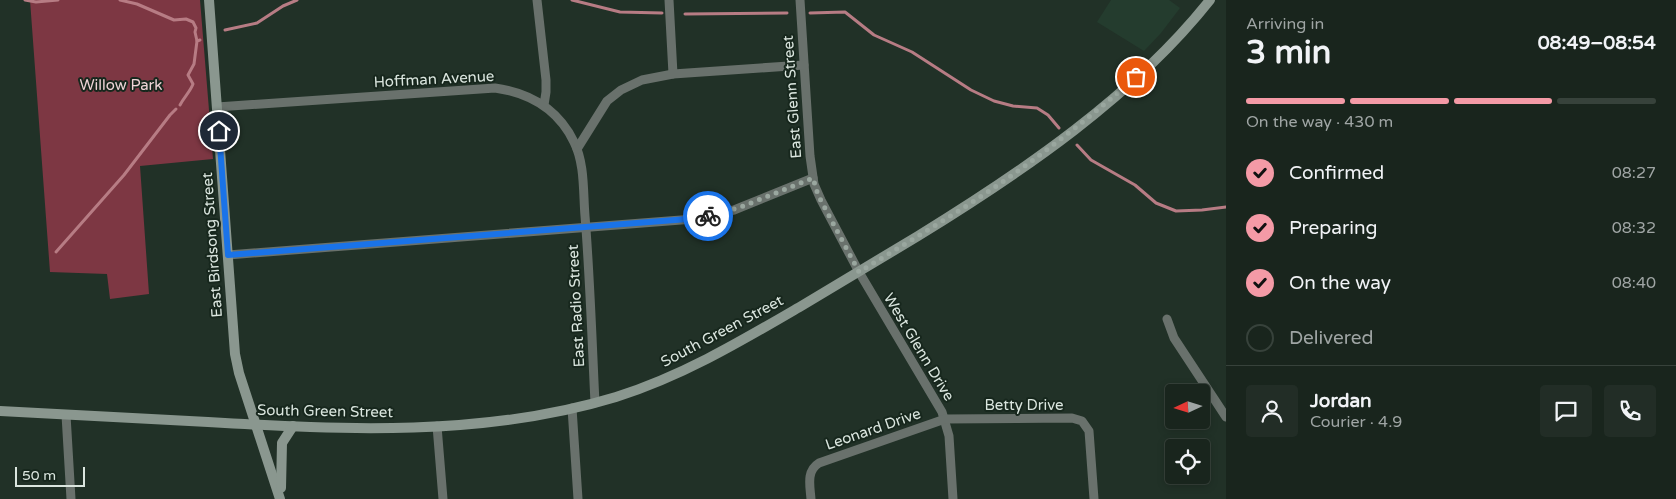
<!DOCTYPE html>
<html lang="en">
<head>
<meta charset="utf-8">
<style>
	:root { --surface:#19251d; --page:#222d26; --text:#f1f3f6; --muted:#9fa5a4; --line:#37423b; --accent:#f49aa6 }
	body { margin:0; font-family:"Varela Round",sans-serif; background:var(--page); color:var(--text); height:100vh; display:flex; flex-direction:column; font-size:19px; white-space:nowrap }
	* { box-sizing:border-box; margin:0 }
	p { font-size:16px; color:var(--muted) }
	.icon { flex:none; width:28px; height:28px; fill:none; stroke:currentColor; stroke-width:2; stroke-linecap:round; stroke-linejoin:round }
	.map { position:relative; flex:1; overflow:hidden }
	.panel { display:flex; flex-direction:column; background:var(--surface); width:450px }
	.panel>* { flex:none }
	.needle { width:32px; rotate:266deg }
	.fabs { position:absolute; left:1165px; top:384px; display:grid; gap:10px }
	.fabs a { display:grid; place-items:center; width:45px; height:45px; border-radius:5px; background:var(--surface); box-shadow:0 2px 8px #0003,0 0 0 1px var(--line); font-size:25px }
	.scale { position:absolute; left:15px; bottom:12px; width:70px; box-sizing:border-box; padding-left:5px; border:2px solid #dbe6df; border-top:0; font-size:14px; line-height:18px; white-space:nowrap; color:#dbe6df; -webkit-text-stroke:4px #17271d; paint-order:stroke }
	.pin { position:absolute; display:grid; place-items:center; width:42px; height:42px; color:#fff; margin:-21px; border:2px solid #fff; border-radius:50%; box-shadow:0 1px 5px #0007 }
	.courier { position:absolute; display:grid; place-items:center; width:50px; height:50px; margin:-25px; border:4px solid #1a73e8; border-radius:50%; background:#fff; color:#222; box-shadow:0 1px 6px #0007 }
	.summary em { font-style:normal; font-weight:800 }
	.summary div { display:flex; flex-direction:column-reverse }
	.summary { display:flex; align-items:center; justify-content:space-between; height:85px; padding:0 20px }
	h1 { font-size:32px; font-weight:800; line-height:38px }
	.bar { display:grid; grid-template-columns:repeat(4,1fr); gap:8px 5px; align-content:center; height:60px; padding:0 20px }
	.bar i { height:6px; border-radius:4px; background:var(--line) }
	.bar .active { background:var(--accent) }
	.bar p { grid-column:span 4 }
	.line { display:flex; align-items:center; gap:12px; padding:0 20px; border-top:1px solid var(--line) }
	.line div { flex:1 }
	.round { display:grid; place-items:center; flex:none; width:52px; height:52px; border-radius:5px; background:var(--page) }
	ol { padding:0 20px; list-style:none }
	li { display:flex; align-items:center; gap:15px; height:55px }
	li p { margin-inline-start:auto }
	li .icon { padding:5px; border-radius:50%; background:var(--accent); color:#111; stroke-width:4 }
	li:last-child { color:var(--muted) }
	li i { width:28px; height:28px; border:2px solid var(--line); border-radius:50% }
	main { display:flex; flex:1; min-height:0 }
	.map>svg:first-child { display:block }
</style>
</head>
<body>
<main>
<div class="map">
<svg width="1226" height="499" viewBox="0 0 1226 499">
	<rect width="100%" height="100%" fill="#213127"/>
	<path fill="#243c2e" d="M 1111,0 L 1169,0 L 1180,8 L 1161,33 L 1144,51 L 1097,22 Z"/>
	<path fill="#7d3743" d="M 30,0 L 200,0 L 213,159 L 140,166 L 149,294 L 110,299 L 107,274 L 50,272 Z"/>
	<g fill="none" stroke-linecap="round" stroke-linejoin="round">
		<g stroke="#b77c84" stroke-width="3">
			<path d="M 25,0 L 36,2 L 58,0"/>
			<path d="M 120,0 L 137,4 L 174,20 L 186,19 L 193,22 L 196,28 L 195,32 L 197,41"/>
			<path d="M 572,0 L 620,12 L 662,13"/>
			<path d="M 810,13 L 845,12 L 874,35 L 912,52 L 971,90 L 994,101 L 1013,106 L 1037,108 L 1048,115 L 1059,128"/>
			<path d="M 685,14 L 787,13"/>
			<path d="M 225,30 L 257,23 L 283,6 L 297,0"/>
			<path d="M 180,105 C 184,97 190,92 193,84 L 188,75 L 194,64 L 197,41 L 200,40"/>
			<path d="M 1077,145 L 1091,160 L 1135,185 L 1156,203 L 1176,211 L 1202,210 L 1226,207"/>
			<path d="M 56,252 L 124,175 L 170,115 L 176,109"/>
		</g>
		<g stroke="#69716c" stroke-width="9">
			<path d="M 537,0 L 546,80 L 546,92 L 544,105"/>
			<path d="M 669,0 L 673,74"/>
			<path d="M 800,0 L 810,156 L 814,184 L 821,200 L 859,272 L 942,412 L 949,436 L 953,499"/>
			<path d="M 217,107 L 495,88 C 530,93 558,109 574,142 C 585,164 583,192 585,216 C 590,278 592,341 595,403"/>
			<path d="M 577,149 L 607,101 L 621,90 L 642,80 L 673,74 L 804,65"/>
			<path d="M 228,255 L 694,219 L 734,210 L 813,178"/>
			<path d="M 1167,319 L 1174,338 L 1226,417"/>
			<path d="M 572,408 L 578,499"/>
			<path d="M 66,415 L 71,499"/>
			<path d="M 437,426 L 443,499"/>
			<path d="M 811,499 C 810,486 806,471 819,463 L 945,419 L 1072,418 L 1082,421 L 1089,431 L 1094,499"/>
		</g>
		<g stroke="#8a978f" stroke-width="10">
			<path d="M 209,0 L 235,354 L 239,373 L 280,499"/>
			<path d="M 0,411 C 69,415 139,418 208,422 C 343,430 485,437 616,397 C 683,376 743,340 803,305 C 841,282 880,259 918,236 C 1022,172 1134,96 1210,0"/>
			<path d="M 281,488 L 282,443 L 293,426"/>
		</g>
	</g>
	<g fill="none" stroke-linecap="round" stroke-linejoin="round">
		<path stroke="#9aa79f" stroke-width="5" stroke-dasharray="0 9" d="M 708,216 L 741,207 L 813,178 L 818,195 L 859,272 C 916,237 975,203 1029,163 C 1066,136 1102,107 1136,77"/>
		<path stroke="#1a73e8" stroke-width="6" d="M 219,131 L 228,255 L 688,219 L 708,216"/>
	</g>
	<g text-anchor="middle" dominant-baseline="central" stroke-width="4" stroke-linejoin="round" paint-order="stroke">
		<g font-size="15" fill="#dbe6df" stroke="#17271d">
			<text transform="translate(434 79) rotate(-3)">Hoffman Avenue</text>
			<text transform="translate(792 97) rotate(-94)">East Glenn Street</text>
			<text transform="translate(212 245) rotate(-94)">East Birdsong Street</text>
			<text transform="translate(576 306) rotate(-93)">East Radio Street</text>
			<text transform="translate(722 331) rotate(-28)">South Green Street</text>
			<text transform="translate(919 347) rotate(59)">West Glenn Drive</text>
			<text x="1024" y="405">Betty Drive</text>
			<text transform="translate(325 411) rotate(1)">South Green Street</text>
			<text transform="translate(873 429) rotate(-19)">Leonard Drive</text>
		</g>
		<g font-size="15" fill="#efd4d7" stroke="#17271d">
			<text x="121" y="85">Willow Park</text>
		</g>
	</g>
</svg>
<div class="fabs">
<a><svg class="needle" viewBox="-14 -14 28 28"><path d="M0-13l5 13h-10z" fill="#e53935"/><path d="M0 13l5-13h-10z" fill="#9fa5a4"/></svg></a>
<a><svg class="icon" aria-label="locate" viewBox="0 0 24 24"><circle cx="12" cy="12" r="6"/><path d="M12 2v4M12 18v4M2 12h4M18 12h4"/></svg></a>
</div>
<div class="scale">50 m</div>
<div class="pin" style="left:1136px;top:77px;background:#ea580c"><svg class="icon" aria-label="bag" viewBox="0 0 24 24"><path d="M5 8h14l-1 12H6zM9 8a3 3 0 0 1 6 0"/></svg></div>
<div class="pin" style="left:219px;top:131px;background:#1f2937"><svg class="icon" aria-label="home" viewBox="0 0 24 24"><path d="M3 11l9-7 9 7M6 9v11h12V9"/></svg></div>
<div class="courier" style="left:708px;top:216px"><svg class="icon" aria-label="bike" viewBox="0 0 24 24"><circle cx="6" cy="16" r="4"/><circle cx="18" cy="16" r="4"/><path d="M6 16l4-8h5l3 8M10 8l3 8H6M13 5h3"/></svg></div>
</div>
<section class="panel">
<div class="summary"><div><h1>3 min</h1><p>Arriving in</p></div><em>08:49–08:54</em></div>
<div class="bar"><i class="active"></i><i class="active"></i><i class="active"></i><i></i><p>On the way · 430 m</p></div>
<ol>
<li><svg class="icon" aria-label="check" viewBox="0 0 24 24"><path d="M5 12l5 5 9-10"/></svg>Confirmed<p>08:27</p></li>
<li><svg class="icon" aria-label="check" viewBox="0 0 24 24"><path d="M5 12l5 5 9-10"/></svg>Preparing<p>08:32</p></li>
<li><svg class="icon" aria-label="check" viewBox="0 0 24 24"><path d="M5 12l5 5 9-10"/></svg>On the way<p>08:40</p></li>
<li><i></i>Delivered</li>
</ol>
<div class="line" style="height:90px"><a class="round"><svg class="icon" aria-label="person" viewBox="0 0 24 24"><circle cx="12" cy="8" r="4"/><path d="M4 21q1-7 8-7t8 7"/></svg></a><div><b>Jordan</b><p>Courier · 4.9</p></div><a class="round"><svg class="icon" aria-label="chat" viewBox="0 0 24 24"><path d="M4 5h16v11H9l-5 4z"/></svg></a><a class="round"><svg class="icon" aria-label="phone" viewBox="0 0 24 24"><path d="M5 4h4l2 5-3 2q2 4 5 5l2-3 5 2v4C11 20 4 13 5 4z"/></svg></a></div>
</section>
</main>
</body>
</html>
